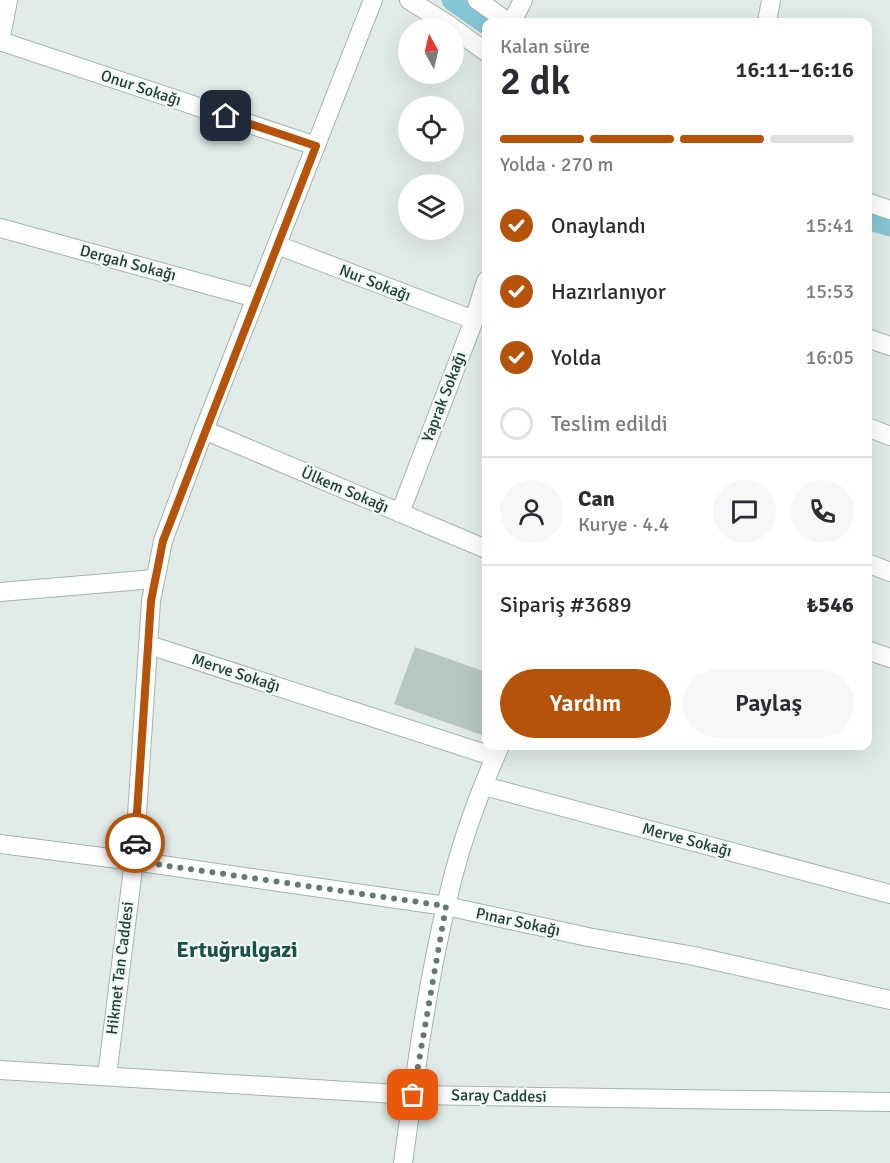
<!DOCTYPE html>
<html lang="tr">
<head>
<meta charset="utf-8">
<style>
	:root { --surface:#fff; --page:#f7f7f7; --text:#2b2b33; --muted:#7c7c81; --line:#e1e1e2; --accent:#b45309 }
	body { margin:0; font-family:Signika,sans-serif; background:var(--page); color:var(--text); height:100vh; display:flex; flex-direction:column; font-size:22px; white-space:nowrap }
	* { box-sizing:border-box; margin:0 }
	p { font-size:20px; color:var(--muted) }
	.icon { flex:none; width:33px; height:33px; fill:none; stroke:currentColor; stroke-width:2; stroke-linecap:round; stroke-linejoin:round }
	.map { position:relative; flex:1; overflow:hidden }
	.drawer { position:absolute; left:482px; top:18px; width:390px; height:732px; display:flex; flex-direction:column; background:var(--surface); border-radius:12px; box-shadow:0 6px 24px #0002 }
	.drawer>* { flex:none }
	.needle { width:39px; rotate:352deg }
	.buttons { position:absolute; left:398px; top:18px; display:grid; gap:12px }
	.buttons a { display:grid; place-items:center; width:66px; height:66px; border-radius:50%; background:var(--surface); box-shadow:0 6px 24px #0002; font-size:30px }
	.pin { position:absolute; display:grid; place-items:center; width:51px; height:51px; color:#fff; margin:-26px; border-radius:12px; box-shadow:0 3px 9px #0006 }
	.courier { position:absolute; display:grid; place-items:center; width:60px; height:60px; margin:-30px; border:4px solid #b45309; border-radius:50%; background:#fff; color:#222; box-shadow:0 2px 8px #0007 }
	.headline em { font-style:normal; font-weight:600 }
	.headline div { display:flex; flex-direction:column-reverse }
	.headline { display:flex; align-items:center; justify-content:space-between; height:102px; padding:0 18px }
	h1 { font-size:39px; font-weight:600; line-height:45px }
	.bar { display:grid; grid-template-columns:repeat(4,1fr); gap:9px 6px; align-content:center; height:72px; padding:0 18px }
	.bar i { height:8px; border-radius:4px; background:var(--line) }
	.bar .selected { background:var(--accent) }
	.bar p { grid-column:span 4 }
	.line { display:flex; align-items:center; gap:15px; padding:0 18px; border-top:2px solid var(--line) }
	.line div { flex:1 }
	.round { display:grid; place-items:center; flex:none; width:63px; height:63px; border-radius:32px; background:var(--page) }
	ol { padding:0 18px; list-style:none }
	li { display:flex; align-items:center; gap:18px; height:66px }
	li p { margin-inline-start:auto }
	li .icon { padding:6px; border-radius:50%; background:var(--accent); color:#fff; stroke-width:4 }
	li:last-child { color:var(--muted) }
	li i { width:33px; height:33px; border:3px solid var(--line); border-radius:50% }
	.primary-button { display:flex; gap:12px; margin-top:auto; padding:12px 18px }
	.primary-button a { flex:1; height:69px; border-radius:36px; background:var(--accent); color:#fff; font-size:24px; font-weight:600; line-height:69px; text-align:center }
	.primary-button a+a { background:var(--page); color:var(--text) }
	.map>svg:first-child { display:block }
</style>
</head>
<body>
<div class="map">
<svg width="890" height="1163" viewBox="0 0 890 1163">
	<rect width="100%" height="100%" fill="#e1ece8"/>
	<g fill="none" stroke-linecap="round" stroke-linejoin="round">
		<g stroke="#86c5d4" stroke-width="21">
			<path d="M 452,0 L 486,24"/>
			<path d="M 867,219 L 890,226"/>
		</g>
	</g>
	<path fill="#b6c7c1" d="M 415,647 L 486,672 L 486,725 L 482,735 L 394,704 Z"/>
	<g fill="none" stroke-linecap="round" stroke-linejoin="round">
		<defs>
			<g id="minor">
				<path d="M 409,0 L 449,25 L 486,52"/>
				<path d="M 477,0 L 508,22"/>
				<path d="M 512,22 L 523,0"/>
				<path d="M 767,22 L 771,0"/>
				<path d="M 0,41 L 316,146"/>
				<path d="M 0,42 L 8,0"/>
				<path d="M 867,202 L 890,210"/>
				<path d="M 0,228 L 256,298"/>
				<path d="M 277,245 L 474,320"/>
				<path d="M 867,338 L 890,346"/>
				<path d="M 867,427 L 890,436"/>
				<path d="M 204,430 L 486,549"/>
				<path d="M 400,513 L 474,320 L 486,281"/>
				<path d="M 867,563 L 890,572"/>
				<path d="M 0,592 L 154,579"/>
				<path d="M 149,645 L 495,757"/>
				<path d="M 867,650 L 890,658"/>
				<path d="M 484,786 L 890,894"/>
				<path d="M 0,844 L 134,861 L 446,906 L 588,937 L 694,956 L 890,1000"/>
				<path d="M 0,1070 L 413,1095 L 890,1102"/>
				<path d="M 107,1076 L 134,861 L 151,601 L 163,541 L 204,430 L 373,0"/>
				<path d="M 403,1163 C 415,1077 426,990 446,906 C 458,851 477,797 500,746"/>
			</g>
		</defs>
		<use href="#minor" stroke="#a3b4af" stroke-width="20"/>
		<use href="#minor" stroke="#fff" stroke-width="18"/>
	</g>
	<g fill="none" stroke-linecap="round" stroke-linejoin="round">
		<path stroke="#647b75" stroke-width="6" stroke-dasharray="0 10.8" d="M 135,843 L 134,861 L 446,906 L 413,1095"/>
		<path stroke="#b45309" stroke-width="8" d="M 135,843 L 151,601 L 163,541 L 316,146 L 226,116"/>
	</g>
	<g text-anchor="middle" dominant-baseline="central" stroke-width="4.5" stroke-linejoin="round" paint-order="stroke">
		<g font-size="16" fill="#203e37" stroke="#f1f9f5">
			<text transform="translate(141 88) rotate(18)">Onur Sokağı</text>
			<text transform="translate(128 263) rotate(15)">Dergah Sokağı</text>
			<text transform="translate(375 283) rotate(21)">Nur Sokağı</text>
			<text transform="translate(444 397) rotate(-69)">Yaprak Sokağı</text>
			<text transform="translate(345 490) rotate(23)">Ülkem Sokağı</text>
			<text transform="translate(236 673) rotate(18)">Merve Sokağı</text>
			<text transform="translate(687 840) rotate(15)">Merve Sokağı</text>
			<text transform="translate(518 922) rotate(12)">Pınar Sokağı</text>
			<text transform="translate(120 968) rotate(-83)">Hikmet Tan Caddesi</text>
			<text transform="translate(499 1096) rotate(1)">Saray Caddesi</text>
		</g>
		<g font-size="22" font-weight="bold" fill="#1b5146" stroke="#f1f9f5">
			<text x="237" y="949">Ertuğrulgazi</text>
		</g>
	</g>
</svg>
<div class="buttons">
<a><svg class="needle" viewBox="-14 -14 28 28"><path d="M0-13l5 13h-10z" fill="#e53935"/><path d="M0 13l5-13h-10z" fill="#7c7c81"/></svg></a>
<a><svg class="icon" aria-label="locate" viewBox="0 0 24 24"><circle cx="12" cy="12" r="6"/><path d="M12 2v4M12 18v4M2 12h4M18 12h4"/></svg></a>
<a><svg class="icon" aria-label="layers" viewBox="0 0 24 24"><path d="M12 4l9 5-9 5-9-5zM3 14l9 5 9-5"/></svg></a>
</div>
<div class="pin" style="left:413px;top:1095px;background:#ea580c"><svg class="icon" aria-label="bag" viewBox="0 0 24 24"><path d="M5 8h14l-1 12H6zM9 8a3 3 0 0 1 6 0"/></svg></div>
<div class="pin" style="left:226px;top:116px;background:#1f2937"><svg class="icon" aria-label="home" viewBox="0 0 24 24"><path d="M3 11l9-7 9 7M6 9v11h12V9"/></svg></div>
<div class="courier" style="left:135px;top:843px"><svg class="icon" aria-label="car" viewBox="0 0 24 24"><path d="M5 17H2v-5l4-1 3-4h7l3 4 3 1v5h-3M9 17h6M6 11h13"/><circle cx="7" cy="17" r="2"/><circle cx="17" cy="17" r="2"/></svg></div>
<section class="drawer">
<div class="headline"><div><h1>2 dk</h1><p>Kalan süre</p></div><em>16:11–16:16</em></div>
<div class="bar"><i class="selected"></i><i class="selected"></i><i class="selected"></i><i></i><p>Yolda · 270 m</p></div>
<ol>
<li><svg class="icon" aria-label="check" viewBox="0 0 24 24"><path d="M5 12l5 5 9-10"/></svg>Onaylandı<p>15:41</p></li>
<li><svg class="icon" aria-label="check" viewBox="0 0 24 24"><path d="M5 12l5 5 9-10"/></svg>Hazırlanıyor<p>15:53</p></li>
<li><svg class="icon" aria-label="check" viewBox="0 0 24 24"><path d="M5 12l5 5 9-10"/></svg>Yolda<p>16:05</p></li>
<li><i></i>Teslim edildi</li>
</ol>
<div class="line" style="height:108px"><a class="round"><svg class="icon" aria-label="person" viewBox="0 0 24 24"><circle cx="12" cy="8" r="4"/><path d="M4 21q1-7 8-7t8 7"/></svg></a><div><b>Can</b><p>Kurye · 4.4</p></div><a class="round"><svg class="icon" aria-label="chat" viewBox="0 0 24 24"><path d="M4 5h16v11H9l-5 4z"/></svg></a><a class="round"><svg class="icon" aria-label="phone" viewBox="0 0 24 24"><path d="M5 4h4l2 5-3 2q2 4 5 5l2-3 5 2v4C11 20 4 13 5 4z"/></svg></a></div>
<div class="line" style="height:78px"><div>Sipariş #3689</div><b>₺546</b></div>
<div class="primary-button"><a>Yardım</a><a>Paylaş</a></div>
</section>
</div>
</body>
</html>
